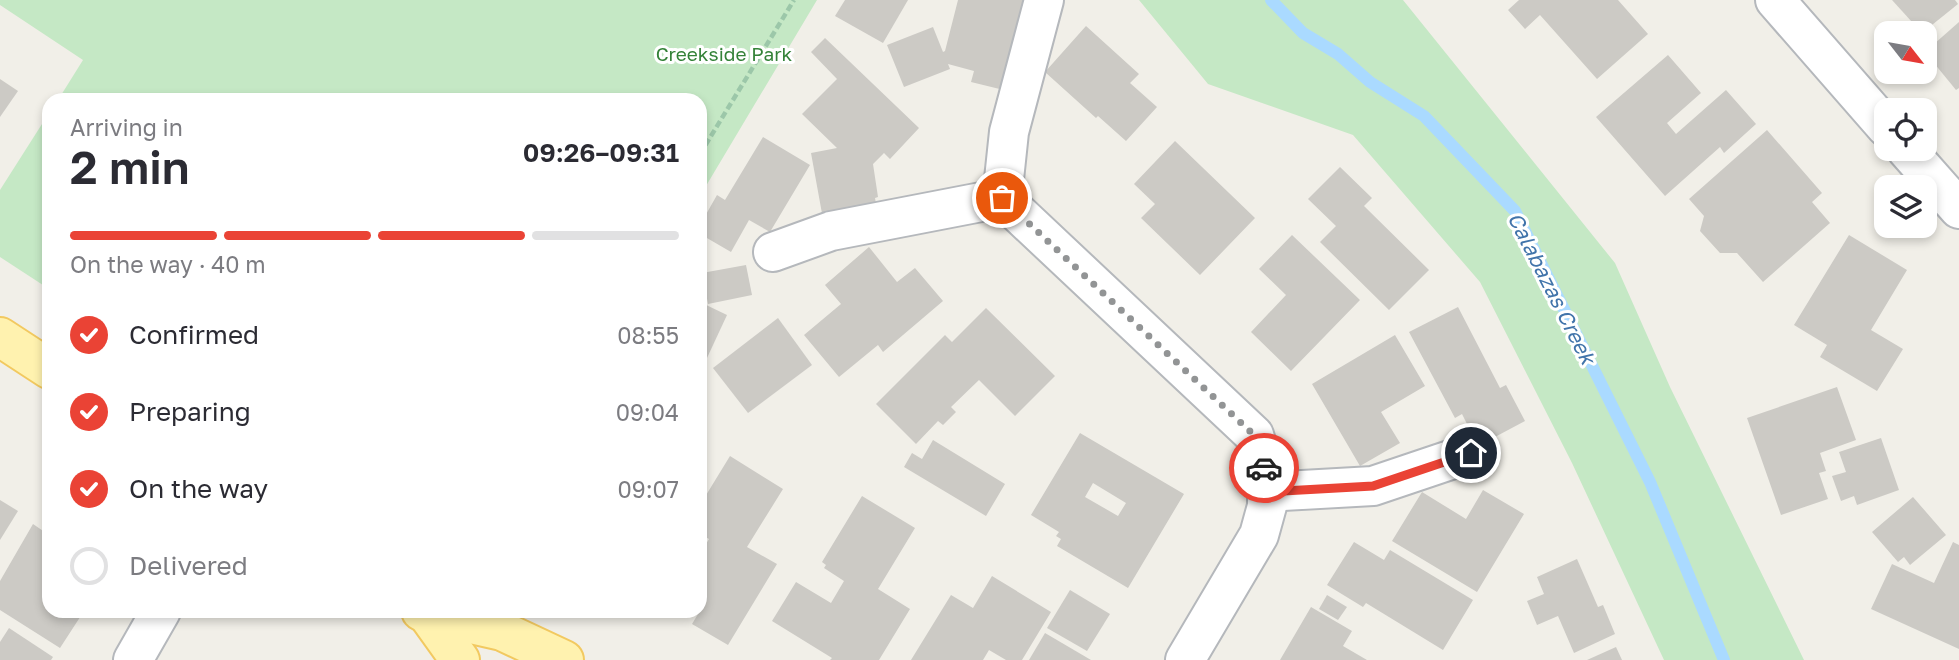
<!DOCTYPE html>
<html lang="en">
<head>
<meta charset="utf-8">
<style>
	:root { --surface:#fff; --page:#f7f7f7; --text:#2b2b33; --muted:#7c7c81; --line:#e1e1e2; --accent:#ea4335 }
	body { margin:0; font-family:"Golos Text",sans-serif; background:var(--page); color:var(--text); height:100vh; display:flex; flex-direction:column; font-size:26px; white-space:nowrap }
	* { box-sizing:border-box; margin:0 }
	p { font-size:23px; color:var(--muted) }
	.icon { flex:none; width:38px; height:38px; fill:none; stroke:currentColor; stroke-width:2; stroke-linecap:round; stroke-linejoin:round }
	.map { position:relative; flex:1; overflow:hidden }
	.sheet { position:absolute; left:42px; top:93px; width:665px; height:525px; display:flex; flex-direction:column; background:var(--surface); border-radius:21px; box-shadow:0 4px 10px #0003 }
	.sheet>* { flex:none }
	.needle { width:46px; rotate:121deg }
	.fabs { position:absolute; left:1874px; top:21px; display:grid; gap:14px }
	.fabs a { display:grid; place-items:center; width:63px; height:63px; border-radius:14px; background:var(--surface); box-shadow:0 4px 10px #0003; font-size:35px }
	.pin { position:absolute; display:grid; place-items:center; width:60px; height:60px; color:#fff; margin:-30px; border:4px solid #fff; border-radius:50%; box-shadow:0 2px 7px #0007 }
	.courier { position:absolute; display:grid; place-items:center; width:70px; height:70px; margin:-35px; border:5px solid #ea4335; border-radius:50%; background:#fff; color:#222; box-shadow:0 2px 9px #0007 }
	.headline em { font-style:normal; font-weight:600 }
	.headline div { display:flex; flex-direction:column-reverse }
	.headline { display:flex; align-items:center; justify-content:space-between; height:119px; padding:0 28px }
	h1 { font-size:46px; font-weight:600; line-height:52px }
	.bar { display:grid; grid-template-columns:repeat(4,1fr); gap:10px 7px; align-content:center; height:84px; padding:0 28px }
	.bar i { height:9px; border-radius:5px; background:var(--line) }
	.bar .current { background:var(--accent) }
	.bar p { grid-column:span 4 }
	ol { padding:0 28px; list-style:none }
	li { display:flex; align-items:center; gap:21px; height:77px }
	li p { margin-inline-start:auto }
	li .icon { padding:7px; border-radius:50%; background:var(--accent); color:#fff; stroke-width:4 }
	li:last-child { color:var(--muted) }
	li i { width:38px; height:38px; border:4px solid var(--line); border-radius:50% }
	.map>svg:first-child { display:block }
</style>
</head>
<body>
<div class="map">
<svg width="1959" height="660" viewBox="0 0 1959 660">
	<rect width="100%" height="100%" fill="#f1efe8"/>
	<g fill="#c5e8c5">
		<path d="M 0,0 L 817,0 L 700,196 L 700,100 L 58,100 L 83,60 L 0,5 Z"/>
		<path d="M 1139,0 L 1403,0 L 1615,263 L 1670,387 L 1804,660 L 1664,660 L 1572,463 L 1480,282 L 1353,135 L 1208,84 Z"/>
		<path d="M 49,113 L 49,289 L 0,257 L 0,190 Z"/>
	</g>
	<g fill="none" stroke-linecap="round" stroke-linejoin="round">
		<path stroke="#aadaff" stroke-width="12" d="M 1271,0 L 1303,33 L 1338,54 L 1370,82 L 1424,116 L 1515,211 L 1650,482 L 1724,660"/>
	</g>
	<g fill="#cccac5" fill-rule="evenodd">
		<path d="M 845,0 L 908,0 L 883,43 L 835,16 Z"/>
		<path d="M 958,0 L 1037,0 L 1016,93 L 971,82 L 974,71 L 948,64 L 950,69 L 904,87 L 887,45 L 933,27 L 943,52 L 945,51 Z"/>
		<path d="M 1519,0 L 1618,0 L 1648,34 L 1597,79 L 1540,15 L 1525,29 L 1508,10 Z"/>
		<path d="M 1892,0 L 1955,0 L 1958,4 L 1922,33 Z"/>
		<path d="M 1959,22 L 1959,88 L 1956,90 L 1925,52 Z"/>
		<path d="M 1086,26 L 1139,74 L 1130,83 L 1157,107 L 1126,141 L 1098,116 L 1096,118 L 1045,72 Z"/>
		<path d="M 825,38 L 919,128 L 890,159 L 884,153 L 873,164 L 878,197 L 875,198 L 877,209 L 823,219 L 811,153 L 837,148 L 802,114 L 837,79 L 811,52 Z"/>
		<path d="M 1668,55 L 1701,93 L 1667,123 L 1676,134 L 1726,90 L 1756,124 L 1724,153 L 1720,147 L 1665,196 L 1596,117 Z"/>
		<path d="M 0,79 L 18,91 L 0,117 Z"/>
		<path d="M 1767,130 L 1822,193 L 1812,202 L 1830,223 L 1763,282 L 1737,253 L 1720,253 L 1700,231 L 1704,216 L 1689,199 Z"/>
		<path d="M 763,137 L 810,165 L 770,232 L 749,220 L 731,252 L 700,234 L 700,225 L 717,195 L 725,200 Z"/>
		<path d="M 1175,141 L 1255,218 L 1200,275 L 1141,218 L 1155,204 L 1134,184 Z"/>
		<path d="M 1340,167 L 1372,198 L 1364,206 L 1429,270 L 1389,310 L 1320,242 L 1336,226 L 1308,199 Z"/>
		<path d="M 1292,235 L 1360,300 L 1291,371 L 1251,332 L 1286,295 L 1259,269 Z"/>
		<path d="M 1849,235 L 1907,270 L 1871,330 L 1903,349 L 1877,391 L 1820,357 L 1827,345 L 1794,325 Z"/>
		<path d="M 869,247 L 897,282 L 915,268 L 943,301 L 883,352 L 878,345 L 839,377 L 804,335 L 841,304 L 825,285 Z"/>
		<path d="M 746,265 L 752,295 L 708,304 L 702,273 Z"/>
		<path d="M 700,302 L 727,315 L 700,373 Z"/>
		<path d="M 1458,307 L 1500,388 L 1506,385 L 1525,421 L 1478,446 L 1462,414 L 1455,418 L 1409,332 Z"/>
		<path d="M 986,308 L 1055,376 L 1015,416 L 979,380 L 951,407 L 956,412 L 943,425 L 938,421 L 916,444 L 876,404 L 945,335 L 952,342 Z"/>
		<path d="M 778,318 L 812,365 L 748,413 L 713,368 Z"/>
		<path d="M 1395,335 L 1425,386 L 1381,412 L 1400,443 L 1360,466 L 1312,384 Z"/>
		<path d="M 1837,387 L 1856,440 L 1820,453 L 1826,471 L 1819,473 L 1828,499 L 1781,515 L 1747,418 Z"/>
		<path d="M 1080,433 L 1184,494 L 1128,588 L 1057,546 L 1061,539 L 1056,536 L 1059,532 L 1031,515 ZM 1093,483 L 1126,503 L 1118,516 L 1085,497 Z"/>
		<path d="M 1881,438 L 1899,490 L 1857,505 L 1854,496 L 1841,501 L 1832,476 L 1846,472 L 1839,452 Z"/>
		<path d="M 933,440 L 1005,484 L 986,516 L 904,467 L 912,453 L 922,459 Z"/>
		<path d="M 730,456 L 783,489 L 747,547 L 777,564 L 728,645 L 692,624 L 698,614 L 693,611 L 700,611 L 700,554 L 709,539 L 700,534 L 700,505 Z"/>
		<path d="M 1483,490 L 1524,514 L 1477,592 L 1392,541 L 1422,492 L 1466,519 Z"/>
		<path d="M 862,496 L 915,528 L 878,589 L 910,609 L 879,660 L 830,660 L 832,658 L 772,621 L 796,582 L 831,603 L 844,581 L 824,568 L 826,565 L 822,562 Z"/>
		<path d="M 1913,497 L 1946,535 L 1910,565 L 1904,557 L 1898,562 L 1872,532 Z"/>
		<path d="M 0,500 L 18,511 L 0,540 Z"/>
		<path d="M 33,524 L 49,535 L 49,611 L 84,611 L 60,648 L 0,610 L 0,581 Z"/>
		<path d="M 1354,542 L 1384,560 L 1390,550 L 1473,600 L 1443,650 L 1366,603 L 1363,607 L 1327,585 Z"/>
		<path d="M 1953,542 L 1959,545 L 1959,649 L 1871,609 L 1892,564 L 1934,583 Z"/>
		<path d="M 1577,559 L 1598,607 L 1603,605 L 1615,634 L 1574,653 L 1558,616 L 1537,625 L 1527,601 L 1544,594 L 1537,577 Z"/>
		<path d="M 992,576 L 1051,612 L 1022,660 L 1006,660 L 989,650 L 983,660 L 911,660 L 951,595 L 973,608 Z"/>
		<path d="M 1070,590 L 1110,614 L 1087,651 L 1047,628 Z"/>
		<path d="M 1327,595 L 1347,607 L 1338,620 L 1319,609 Z"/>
		<path d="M 1311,607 L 1352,631 L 1343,646 L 1367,660 L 1280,660 Z"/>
		<path d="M 9,628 L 53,657 L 51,660 L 0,660 L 0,642 Z"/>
		<path d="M 1045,633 L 1091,660 L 1029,660 Z"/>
		<path d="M 1616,647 L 1622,660 L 1587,660 Z"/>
	</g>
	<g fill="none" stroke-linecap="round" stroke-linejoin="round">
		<defs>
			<g id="minor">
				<path d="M 1775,0 L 1886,127"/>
				<path d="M 1906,149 L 1959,209"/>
				<path d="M 1002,198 L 1254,435 L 1267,476 L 1267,506 L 1259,535 L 1185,660"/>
				<path d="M 1002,198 L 1009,132 L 1044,0"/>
				<path d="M 773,252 L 831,231 L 1002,198"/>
				<path d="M 1267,492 L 1373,486 L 1471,453"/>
				<path d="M 133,660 L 161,611"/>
			</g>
			<g id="major">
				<path d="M 0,337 L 49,369"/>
				<path d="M 421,611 L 427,614 L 502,631 L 564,660"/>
				<path d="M 427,614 L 460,660"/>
			</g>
		</defs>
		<use href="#minor" stroke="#b5b8bc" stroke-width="42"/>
		<use href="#major" stroke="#f2c960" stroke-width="42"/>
		<path stroke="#9cc7a9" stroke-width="4.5" stroke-dasharray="7 3.5" stroke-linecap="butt" d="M 700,154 L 794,0"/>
		<use href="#minor" stroke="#fff" stroke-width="38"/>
		<use href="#major" stroke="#fff2af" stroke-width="38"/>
	</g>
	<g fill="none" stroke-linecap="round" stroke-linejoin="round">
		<path stroke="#929495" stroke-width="7" stroke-dasharray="0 12.6" d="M 1002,198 L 1254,435 L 1264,468"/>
		<path stroke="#ea4335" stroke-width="9" d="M 1264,468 L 1267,492 L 1373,486 L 1471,453"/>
	</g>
	<g text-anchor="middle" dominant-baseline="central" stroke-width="6" stroke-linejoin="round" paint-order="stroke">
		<g font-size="19" fill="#348238" stroke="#fff">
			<text x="724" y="53">Creekside Park</text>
		</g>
		<g font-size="21" font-style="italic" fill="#4174aa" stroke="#fff">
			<text transform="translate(1552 288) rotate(63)">Calabazas Creek</text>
		</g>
	</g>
</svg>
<div class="fabs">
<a><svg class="needle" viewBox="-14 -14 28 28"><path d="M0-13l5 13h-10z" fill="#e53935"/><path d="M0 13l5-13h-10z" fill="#7c7c81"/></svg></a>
<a><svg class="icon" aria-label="locate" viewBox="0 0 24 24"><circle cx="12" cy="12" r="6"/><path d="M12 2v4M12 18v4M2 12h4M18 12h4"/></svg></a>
<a><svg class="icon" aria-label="layers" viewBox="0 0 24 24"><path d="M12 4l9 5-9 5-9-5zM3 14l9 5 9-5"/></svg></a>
</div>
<div class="pin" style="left:1002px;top:198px;background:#ea580c"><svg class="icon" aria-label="bag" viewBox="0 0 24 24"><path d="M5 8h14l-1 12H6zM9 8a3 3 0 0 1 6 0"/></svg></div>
<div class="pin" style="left:1471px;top:453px;background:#1f2937"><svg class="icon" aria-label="home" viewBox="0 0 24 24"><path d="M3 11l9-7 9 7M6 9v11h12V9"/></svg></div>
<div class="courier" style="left:1264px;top:468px"><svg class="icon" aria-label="car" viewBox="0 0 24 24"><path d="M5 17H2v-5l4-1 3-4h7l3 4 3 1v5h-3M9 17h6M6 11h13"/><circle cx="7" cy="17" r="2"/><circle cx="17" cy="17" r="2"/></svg></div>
<section class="sheet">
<div class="headline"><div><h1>2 min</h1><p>Arriving in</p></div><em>09:26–09:31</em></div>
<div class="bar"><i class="current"></i><i class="current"></i><i class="current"></i><i></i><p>On the way · 40 m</p></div>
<ol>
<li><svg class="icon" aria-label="check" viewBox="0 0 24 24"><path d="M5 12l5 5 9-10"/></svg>Confirmed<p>08:55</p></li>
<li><svg class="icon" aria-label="check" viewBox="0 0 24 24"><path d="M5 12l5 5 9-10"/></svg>Preparing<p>09:04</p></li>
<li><svg class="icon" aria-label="check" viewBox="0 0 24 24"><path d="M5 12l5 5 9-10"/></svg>On the way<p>09:07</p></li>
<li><i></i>Delivered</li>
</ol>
</section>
</div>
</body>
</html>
